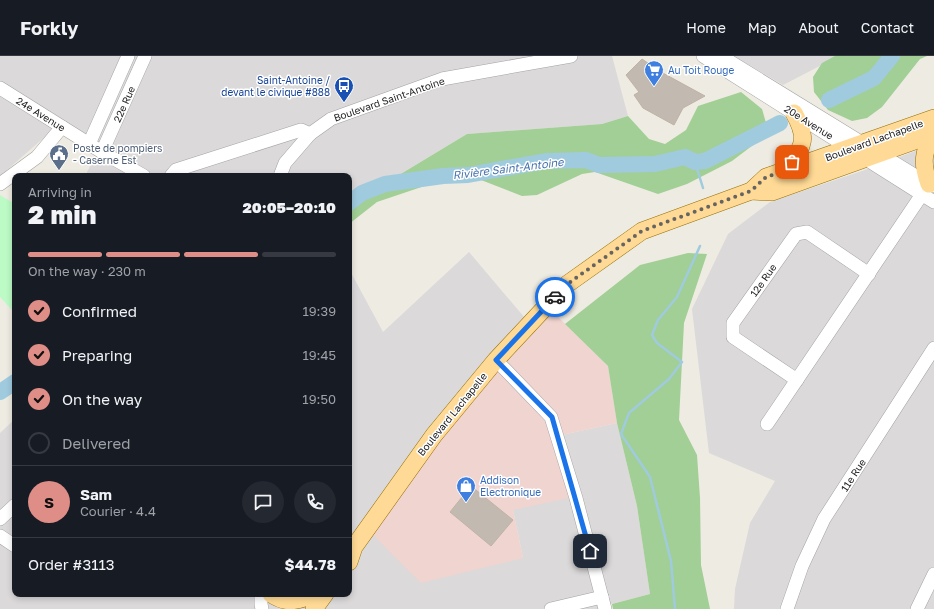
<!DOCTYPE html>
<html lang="en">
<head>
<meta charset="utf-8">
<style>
	:root { --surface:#171b24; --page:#242831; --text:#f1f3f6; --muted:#9ea1a6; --line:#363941; --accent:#df8d87 }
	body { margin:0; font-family:"Golos Text",sans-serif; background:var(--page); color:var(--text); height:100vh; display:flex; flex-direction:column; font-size:15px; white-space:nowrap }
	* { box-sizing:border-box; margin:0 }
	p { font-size:13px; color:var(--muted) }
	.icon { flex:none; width:22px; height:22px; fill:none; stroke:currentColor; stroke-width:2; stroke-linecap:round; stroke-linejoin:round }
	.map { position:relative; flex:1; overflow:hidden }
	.side { position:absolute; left:12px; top:117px; width:340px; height:424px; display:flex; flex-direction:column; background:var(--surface); border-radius:8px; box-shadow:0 2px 6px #0003 }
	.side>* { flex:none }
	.pin { position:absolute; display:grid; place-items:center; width:34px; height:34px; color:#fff; margin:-17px; border-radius:8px; box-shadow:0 2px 6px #0006 }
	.courier { position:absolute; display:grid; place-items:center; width:40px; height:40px; margin:-20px; border:3px solid #1a73e8; border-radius:50%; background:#fff; color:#222; box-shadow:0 1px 5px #0007 }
	.headline em { font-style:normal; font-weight:800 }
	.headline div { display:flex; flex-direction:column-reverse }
	.headline { display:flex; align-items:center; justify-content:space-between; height:68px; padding:0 16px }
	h1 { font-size:26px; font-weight:800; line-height:30px }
	.bar { display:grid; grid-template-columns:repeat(4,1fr); gap:6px 4px; align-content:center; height:48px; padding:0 16px }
	.bar i { height:5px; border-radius:3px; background:var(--line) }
	.bar .active { background:var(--accent) }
	.bar p { grid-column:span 4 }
	.line { display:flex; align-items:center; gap:10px; padding:0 16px; border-top:1px solid var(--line) }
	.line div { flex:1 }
	.round { display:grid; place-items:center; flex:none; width:42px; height:42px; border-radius:21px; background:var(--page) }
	ol { padding:0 16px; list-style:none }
	li { display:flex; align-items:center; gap:12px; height:44px }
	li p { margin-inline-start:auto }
	li .icon { padding:4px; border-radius:50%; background:var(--accent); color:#111; stroke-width:4 }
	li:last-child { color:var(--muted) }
	li i { width:22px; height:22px; border:2px solid var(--line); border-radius:50% }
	header { display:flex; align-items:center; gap:24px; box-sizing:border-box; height:56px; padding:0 20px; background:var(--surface); border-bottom:1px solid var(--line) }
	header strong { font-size:19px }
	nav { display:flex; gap:22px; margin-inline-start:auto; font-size:14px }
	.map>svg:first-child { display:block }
</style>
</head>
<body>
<header>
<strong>Forkly</strong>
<nav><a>Home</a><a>Map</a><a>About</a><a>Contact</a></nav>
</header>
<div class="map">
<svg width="934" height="553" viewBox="0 0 934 553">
	<rect width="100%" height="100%" fill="#eeebe2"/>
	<g fill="#dbd9d9">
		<path d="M 0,0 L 612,0 L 628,60 L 602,68 L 467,78 L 349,149 L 349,120 L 85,120 L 97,97 L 55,72 L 0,120 Z"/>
		<path d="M 734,0 L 839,0 L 783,29 Z"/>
		<path d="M 934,88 L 934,553 L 734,553 L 735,533 L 750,467 L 775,425 L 709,397 L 692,253 L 728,178 L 770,146 L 865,114 Z"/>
		<path d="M 469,196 L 530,268 L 364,470 L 523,502 L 513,454 L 557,380 L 617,367 L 637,450 L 650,538 L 600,551 L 600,553 L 0,553 L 0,377 L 15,363 L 15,538 L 349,538 L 349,213 L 383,276 Z"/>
	</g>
	<path fill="#f0d4d0" d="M 551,254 L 608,310 L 617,367 L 557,380 L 573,441 L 513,454 L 523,502 L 421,527 L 364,470 L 530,268 Z"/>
	<g fill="#a1cf95">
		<path d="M 835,0 L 927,0 L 920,3 L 882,51 L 867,62 L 852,65 L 828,54 L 814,36 L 813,21 L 822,7 Z"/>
		<path d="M 741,36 L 762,53 L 769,77 L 732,105 L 687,128 L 658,138 L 595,116 L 582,118 L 537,139 L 522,140 L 463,117 L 377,146 L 349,168 L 349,149 L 351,148 L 467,78 L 602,68 L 628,60 L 649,83 L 665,88 L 686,74 L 698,50 Z"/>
		<path d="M 688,197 L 707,198 L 684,267 L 679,364 L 697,399 L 700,442 L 701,509 L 710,553 L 613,553 L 612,548 L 650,538 L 637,450 L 617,367 L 608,310 L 565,268 L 640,209 Z"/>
	</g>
	<path fill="#bcfbc6" d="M 0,139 L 15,148 L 15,257 L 0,241 Z"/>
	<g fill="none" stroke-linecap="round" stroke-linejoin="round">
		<g stroke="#a0cbde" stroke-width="2.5">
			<path d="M 695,106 L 703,132"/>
			<path d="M 675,553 L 671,505 L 650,421 L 621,378 L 629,357 L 669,323 L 682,306 L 657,287 L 652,279 L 658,264 L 677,241 L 700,190"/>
		</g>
		<g stroke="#a0cbde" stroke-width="16">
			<path d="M 829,44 L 874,22 L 892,0"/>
			<path d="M 349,147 L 362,137 L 385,128 L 443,120 L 468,119 L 546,105 L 586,104 L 599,109 L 655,108 L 685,101 L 695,106 L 705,105 L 780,67"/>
			<path d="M 0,336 L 15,326"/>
		</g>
	</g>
	<g fill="#c2bab1" stroke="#c0b2a4">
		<path d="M 642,3 L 661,16 L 705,40 L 683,52 L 674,69 L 643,52 L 634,39 L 639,36 L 626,19 Z"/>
		<path d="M 471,430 L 513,464 L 491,490 L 450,456 Z"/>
	</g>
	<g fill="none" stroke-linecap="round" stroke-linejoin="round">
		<defs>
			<g id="minor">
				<path d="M 703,0 L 934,146"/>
				<path d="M 721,0 L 932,130"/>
				<path d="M 0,32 L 102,96 L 144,120"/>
				<path d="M 89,88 L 128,0"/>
				<path d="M 102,96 L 145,0"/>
				<path d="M 171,120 L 176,114 L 301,74 L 310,78"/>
				<path d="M 280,120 L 285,107 L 310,78 L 331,63 L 442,23 L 571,0"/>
				<path d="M 0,128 L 37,101 L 62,71"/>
				<path d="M 496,304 L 551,361 L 576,442 L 605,553"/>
				<path d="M 797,324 L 733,281 L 733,267 L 796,178 L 807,176 L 869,218"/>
				<path d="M 767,368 L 929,128"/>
				<path d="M 0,463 L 15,449"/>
				<path d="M 0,480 L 15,490"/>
				<path d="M 261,538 L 261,548 L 262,553"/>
				<path d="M 551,553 L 602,541"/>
				<path d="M 787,553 L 802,510 L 824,463 L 934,292"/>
				<path d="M 917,553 L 934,518"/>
			</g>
			<g id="major">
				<path d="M 787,114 C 803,90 809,84 794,57"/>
				<path d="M 929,128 C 922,108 922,96 934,79"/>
				<path d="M 751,135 L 772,136 L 934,78"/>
				<path d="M 349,506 L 354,491 L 434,379 L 496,304 L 566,229 L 642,175 L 751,135 L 766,121 L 934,62"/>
				<path d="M 271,538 C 285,547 293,546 308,541"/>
				<path d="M 314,553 L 325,538"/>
			</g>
		</defs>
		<use href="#minor" stroke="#a3a3a3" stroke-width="14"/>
		<use href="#major" stroke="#956f00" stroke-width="18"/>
		<use href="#minor" stroke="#fff" stroke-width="13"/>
		<use href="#major" stroke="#ffda96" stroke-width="17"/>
	</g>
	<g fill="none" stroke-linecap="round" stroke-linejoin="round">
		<path stroke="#666461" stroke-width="4" stroke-dasharray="0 7.2" d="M 555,241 L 566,229 L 642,175 L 751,135 L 766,121 L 787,114 L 792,106"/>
		<path stroke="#1a73e8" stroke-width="5" d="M 555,241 L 496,304 L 552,361 L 590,495"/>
	</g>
	<defs>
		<symbol id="supermarket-pin" viewBox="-11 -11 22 30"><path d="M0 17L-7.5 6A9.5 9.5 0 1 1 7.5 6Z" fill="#3f7fe0" stroke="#fff"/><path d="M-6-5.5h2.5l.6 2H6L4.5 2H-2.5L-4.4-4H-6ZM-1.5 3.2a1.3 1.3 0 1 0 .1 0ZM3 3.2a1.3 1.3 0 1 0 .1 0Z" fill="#fff"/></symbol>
		<symbol id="bus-pin" viewBox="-11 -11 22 30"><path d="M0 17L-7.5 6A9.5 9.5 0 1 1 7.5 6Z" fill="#1a4fb4" stroke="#fff"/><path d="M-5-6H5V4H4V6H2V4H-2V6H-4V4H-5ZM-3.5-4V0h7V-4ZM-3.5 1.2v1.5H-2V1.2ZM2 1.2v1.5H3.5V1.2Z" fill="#fff"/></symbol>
		<symbol id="civic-pin" viewBox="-11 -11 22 30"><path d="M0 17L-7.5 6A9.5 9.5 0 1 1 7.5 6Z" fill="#5c6f8a" stroke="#fff"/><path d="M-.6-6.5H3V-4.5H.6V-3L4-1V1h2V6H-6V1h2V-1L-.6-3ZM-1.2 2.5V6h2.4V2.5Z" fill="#fff"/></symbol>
		<symbol id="shop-pin" viewBox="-11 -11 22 30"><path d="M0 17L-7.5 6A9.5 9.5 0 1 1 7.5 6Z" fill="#3f7fe0" stroke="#fff"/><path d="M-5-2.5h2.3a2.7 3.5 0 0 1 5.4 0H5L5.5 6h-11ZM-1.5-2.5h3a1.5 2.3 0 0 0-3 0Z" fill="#fff"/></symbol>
	</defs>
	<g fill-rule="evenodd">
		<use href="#supermarket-pin" x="643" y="3" width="22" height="30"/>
		<use href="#bus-pin" x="333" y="19" width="22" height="30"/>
		<use href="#civic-pin" x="48" y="87" width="22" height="30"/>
		<use href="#shop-pin" x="455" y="419" width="22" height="30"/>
	</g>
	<g text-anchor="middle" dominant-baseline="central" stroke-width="3" stroke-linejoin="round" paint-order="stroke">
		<g font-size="10" fill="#366cbe" stroke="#fff" text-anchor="start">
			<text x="668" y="14">Au Toit Rouge</text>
			<text x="480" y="424">Addison<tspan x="480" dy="12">Electronique</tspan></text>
		</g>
		<g font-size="10" fill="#164399" stroke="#fff" text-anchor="end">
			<text x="330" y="24">Saint-Antoine /<tspan x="330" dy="12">devant le civique #888</tspan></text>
		</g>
		<g font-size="10" fill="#1c1c1c" stroke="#fff">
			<text transform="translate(389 43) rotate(-19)">Boulevard Saint-Antoine</text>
			<text transform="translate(124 48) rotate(-66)">22e Rue</text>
			<text transform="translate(41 58) rotate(32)">24e Avenue</text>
			<text transform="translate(809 66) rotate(32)">20e Avenue</text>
			<text transform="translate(874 84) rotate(-20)">Boulevard Lachapelle</text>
			<text transform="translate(763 224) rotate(-55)">12e Rue</text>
			<text transform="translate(452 358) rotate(-51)">Boulevard Lachapelle</text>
			<text transform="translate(853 419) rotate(-57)">11e Rue</text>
		</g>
		<g font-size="10" fill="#4e5e75" stroke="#fff" text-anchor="start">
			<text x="73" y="92">Poste de pompiers<tspan x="73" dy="12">- Caserne Est</tspan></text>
		</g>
		<g font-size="11" font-style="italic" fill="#4672ae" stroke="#fff">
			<text transform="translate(508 112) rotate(-7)">Rivière Saint-Antoine</text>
		</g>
	</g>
</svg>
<div class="pin" style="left:792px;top:106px;background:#ea580c"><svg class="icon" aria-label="bag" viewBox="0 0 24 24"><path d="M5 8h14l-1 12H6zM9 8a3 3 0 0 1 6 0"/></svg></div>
<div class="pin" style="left:590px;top:495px;background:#1f2937"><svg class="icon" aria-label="home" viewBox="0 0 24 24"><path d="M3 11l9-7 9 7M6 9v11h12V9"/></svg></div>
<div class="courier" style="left:555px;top:241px"><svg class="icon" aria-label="car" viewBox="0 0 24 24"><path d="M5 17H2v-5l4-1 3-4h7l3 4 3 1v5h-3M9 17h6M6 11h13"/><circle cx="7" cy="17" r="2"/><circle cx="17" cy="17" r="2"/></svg></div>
<section class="side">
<div class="headline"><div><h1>2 min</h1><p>Arriving in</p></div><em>20:05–20:10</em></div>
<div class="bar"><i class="active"></i><i class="active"></i><i class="active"></i><i></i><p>On the way · 230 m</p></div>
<ol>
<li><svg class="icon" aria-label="check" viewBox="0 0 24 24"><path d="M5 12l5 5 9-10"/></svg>Confirmed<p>19:39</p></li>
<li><svg class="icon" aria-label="check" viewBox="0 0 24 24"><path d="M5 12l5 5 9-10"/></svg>Preparing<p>19:45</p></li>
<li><svg class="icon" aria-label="check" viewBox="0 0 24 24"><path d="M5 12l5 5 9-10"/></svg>On the way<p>19:50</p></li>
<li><i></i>Delivered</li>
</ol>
<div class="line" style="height:72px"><b class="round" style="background:var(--accent);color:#111">S</b><div><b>Sam</b><p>Courier · 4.4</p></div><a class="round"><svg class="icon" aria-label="chat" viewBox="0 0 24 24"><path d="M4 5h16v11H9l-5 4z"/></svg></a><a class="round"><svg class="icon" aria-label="phone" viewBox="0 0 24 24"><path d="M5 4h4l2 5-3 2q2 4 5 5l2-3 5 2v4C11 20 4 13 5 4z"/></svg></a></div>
<div class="line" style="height:52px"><div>Order #3113</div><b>$44.78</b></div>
</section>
</div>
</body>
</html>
